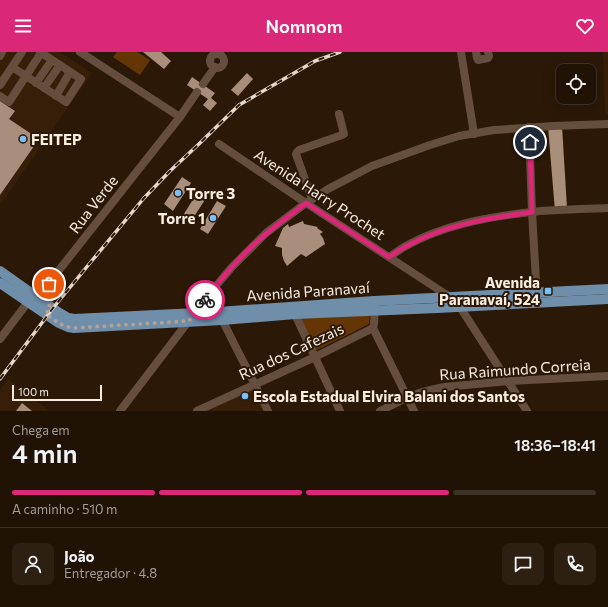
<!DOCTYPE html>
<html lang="pt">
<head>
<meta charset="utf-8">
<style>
	:root { --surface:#201205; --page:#2d2013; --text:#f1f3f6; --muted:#a29e9a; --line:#3d3227; --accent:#db2777 }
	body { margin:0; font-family:Commissioner,sans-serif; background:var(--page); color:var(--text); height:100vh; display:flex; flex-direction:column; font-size:15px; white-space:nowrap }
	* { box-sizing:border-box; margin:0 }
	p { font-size:13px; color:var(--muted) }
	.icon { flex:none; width:22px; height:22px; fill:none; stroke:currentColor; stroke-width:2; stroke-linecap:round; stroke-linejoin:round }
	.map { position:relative; height:359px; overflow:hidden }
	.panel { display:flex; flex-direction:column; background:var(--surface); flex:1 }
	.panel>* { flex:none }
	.fabs { position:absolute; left:556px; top:12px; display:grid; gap:8px }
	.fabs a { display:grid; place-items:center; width:40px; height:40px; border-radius:8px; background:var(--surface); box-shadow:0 4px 16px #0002,0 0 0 1px var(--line); font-size:20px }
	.scale { position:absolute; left:12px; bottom:10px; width:90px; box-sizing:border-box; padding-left:4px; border:2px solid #fbede2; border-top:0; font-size:11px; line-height:14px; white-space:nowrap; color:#fbede2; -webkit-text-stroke:3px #2b1807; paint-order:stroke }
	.pin { position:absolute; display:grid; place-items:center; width:34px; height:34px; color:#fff; margin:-17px; border:2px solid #fff; border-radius:50%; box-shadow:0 1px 4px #0007 }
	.courier { position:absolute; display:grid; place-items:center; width:40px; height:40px; margin:-20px; border:3px solid #db2777; border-radius:50%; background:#fff; color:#222; box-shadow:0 1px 5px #0007 }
	.summary em { font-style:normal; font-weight:600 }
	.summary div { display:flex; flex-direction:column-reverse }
	.summary { display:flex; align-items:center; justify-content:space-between; height:68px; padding:0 12px }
	h1 { font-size:26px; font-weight:600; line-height:30px }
	.bar { display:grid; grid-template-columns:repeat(4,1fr); gap:6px 4px; align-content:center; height:48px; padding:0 12px }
	.bar i { height:5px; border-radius:3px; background:var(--line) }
	.bar .active { background:var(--accent) }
	.bar p { grid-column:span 4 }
	.line { display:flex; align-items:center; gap:10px; padding:0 12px; border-top:1px solid var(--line) }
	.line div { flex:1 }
	.round { display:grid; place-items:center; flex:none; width:42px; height:42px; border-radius:8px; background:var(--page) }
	header { display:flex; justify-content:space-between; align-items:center; height:52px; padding:0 12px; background:var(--accent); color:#fff; font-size:18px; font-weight:600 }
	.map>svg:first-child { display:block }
</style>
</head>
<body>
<header><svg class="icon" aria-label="menu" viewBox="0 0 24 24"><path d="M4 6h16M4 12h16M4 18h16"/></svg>Nomnom<svg class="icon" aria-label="heart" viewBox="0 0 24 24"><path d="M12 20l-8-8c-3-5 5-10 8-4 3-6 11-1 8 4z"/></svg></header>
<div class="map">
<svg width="608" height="359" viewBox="0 0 608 359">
	<rect width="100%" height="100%" fill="#2b1807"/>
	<g fill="#371e08">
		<path d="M 0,0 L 60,0 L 92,21 L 0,153 Z"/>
		<path d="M 603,0 L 608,0 L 608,62 L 605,62 Z"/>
		<path d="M 8,327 L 50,359 L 0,359 L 0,339 L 1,336 Z"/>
		<path d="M 255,332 L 268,359 L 201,359 Z"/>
	</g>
	<g fill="#643606">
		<path d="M 117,0 L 137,0 L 150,8 L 140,23 L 113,5 Z"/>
		<path d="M 370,262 L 369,272 L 315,299 L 299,264 Z"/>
	</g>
	<g fill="#a88e7b">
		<path d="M 143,0 L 161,0 L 171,9 L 164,17 Z"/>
		<path d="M 247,21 L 253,27 L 238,44 L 231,38 Z"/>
		<path d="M 192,25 L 215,41 L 211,46 L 217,51 L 210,59 L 203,53 L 208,47 L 187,33 Z"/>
		<path d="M 0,49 L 15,59 L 9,67 L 39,87 L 0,143 Z"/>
		<path d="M 562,74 L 567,156 L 555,159 L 548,75 Z"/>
		<path d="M 182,125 L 191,131 L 173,159 L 164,152 Z"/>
		<path d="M 199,138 L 208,143 L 190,171 L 182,165 Z"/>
		<path d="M 217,149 L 226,154 L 208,182 L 200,177 Z"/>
		<path d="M 303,169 L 304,172 L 318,175 L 317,176 L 323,180 L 320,182 L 323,186 L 325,192 L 306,205 L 301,202 L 287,214 L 284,209 L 282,203 L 282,196 L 275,194 L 283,176 L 288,172 L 289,175 Z"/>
		<path d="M 22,351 L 32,359 L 16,359 Z"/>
	</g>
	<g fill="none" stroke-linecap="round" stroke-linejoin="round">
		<g stroke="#654e3d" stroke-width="8">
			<path d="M 80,0 L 180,65"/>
			<path d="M 461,0 L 474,82"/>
			<path d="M 476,0 L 477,6 L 478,8 L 488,6 L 489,4 L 488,0"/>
			<circle cx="217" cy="9" r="7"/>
			<path d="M 0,4 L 2,0"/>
			<path d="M 12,15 L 66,50 L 81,27 L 40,0"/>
			<path d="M 36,31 L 52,8"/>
			<path d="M 203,32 L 215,15"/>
			<path d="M 0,33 L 22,0"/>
			<path d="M 44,36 L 60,13"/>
			<path d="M 0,44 L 9,50 L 41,1"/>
			<path d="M 56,44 L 70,20"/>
			<path d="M 529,75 L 532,160 L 537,246"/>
			<path d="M 219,92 L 306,151 L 450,245 L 460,255 L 527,359"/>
			<path d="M 312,147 L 296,102 L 297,100 L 299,98 L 342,83 L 344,82 L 339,62"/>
			<path d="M 389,205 C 394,202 399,198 404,195 C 442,173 488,165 531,160 C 556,157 583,157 608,156"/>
			<path d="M 210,241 C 227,281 249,319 268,359"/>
			<path d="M 49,256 L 51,255 C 47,245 46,237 52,227 L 180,65 L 197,40"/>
			<path d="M 293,258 L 340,359"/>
			<path d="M 373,276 L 414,359"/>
			<path d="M 0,287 L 28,250"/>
			<path d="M 120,359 L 210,241 L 232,215 L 266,181 L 306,151 L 328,137 L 372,114 L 430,93 L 459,84 L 494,78 L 553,74 L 608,72"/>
			<path d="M 197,359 L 315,305 L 373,276 L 374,272 L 375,254"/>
			<path d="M 380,359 L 408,345 L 422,340 L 444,335 L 509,329 L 608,324"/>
		</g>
		<g stroke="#6f8eaa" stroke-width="10">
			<path d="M 0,219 L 58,260 L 68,266 L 74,267 L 218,260 L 374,249 L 608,237"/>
			<path d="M 0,231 L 59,271 L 68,275 L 74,276 L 222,268 L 295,262 L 437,256 L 608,247"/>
		</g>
		<defs>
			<path id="rail" d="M 0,327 L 53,256 L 90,211 L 144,146 L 170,119 L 200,91 L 239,53 L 315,9 L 340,0"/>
		</defs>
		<use href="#rail" stroke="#e6d7cc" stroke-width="3.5"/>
		<use href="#rail" stroke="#2b1807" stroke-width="2" stroke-dasharray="6" stroke-linecap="butt"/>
	</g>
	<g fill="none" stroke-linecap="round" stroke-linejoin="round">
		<path stroke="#b2a295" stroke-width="4" stroke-dasharray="0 7.2" d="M 49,232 C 47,240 47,246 50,255 L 46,262 C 55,269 63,275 74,276 L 189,269 L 205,248"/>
		<path stroke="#db2777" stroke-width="5" d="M 205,248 C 223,224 243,201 266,182 C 279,171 293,161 306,151 L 389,205 C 402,196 415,189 430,183 C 462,170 498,165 532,160 L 530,90"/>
	</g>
	<g fill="#7abff8" stroke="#2b1807" stroke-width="1.5">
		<circle cx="23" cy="87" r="4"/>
		<circle cx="178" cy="141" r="4"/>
		<circle cx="213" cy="166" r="4"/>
		<rect x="544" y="235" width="8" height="8" rx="2"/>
		<circle cx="245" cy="344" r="4"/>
	</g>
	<g text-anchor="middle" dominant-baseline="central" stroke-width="4" stroke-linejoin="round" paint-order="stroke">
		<g font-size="15" font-weight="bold" fill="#fbede2" stroke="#2b1807" text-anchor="start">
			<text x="31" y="87">FEITEP</text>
			<text x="186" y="141">Torre 3</text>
			<text x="205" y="166" text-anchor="end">Torre 1</text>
			<text x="540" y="230" text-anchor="end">Avenida<tspan x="540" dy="17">Paranavaí, 524</tspan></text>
			<text x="253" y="344">Escola Estadual Elvira Balani dos Santos</text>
		</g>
		<g font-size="15" fill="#fbede2" stroke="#2b1807">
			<text transform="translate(320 142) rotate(33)">Avenida Harry Prochet</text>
			<text transform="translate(93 152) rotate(-52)">Rua Verde</text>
			<text transform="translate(308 239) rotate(-4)">Avenida Paranavaí</text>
			<text transform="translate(291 299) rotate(-25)">Rua dos Cafezais</text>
			<text transform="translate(515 317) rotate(-4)">Rua Raimundo Correia</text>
		</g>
	</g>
</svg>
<div class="fabs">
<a><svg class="icon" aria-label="locate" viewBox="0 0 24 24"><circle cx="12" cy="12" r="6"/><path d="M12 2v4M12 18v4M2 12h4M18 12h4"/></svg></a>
</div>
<div class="scale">100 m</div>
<div class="pin" style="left:49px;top:232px;background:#ea580c"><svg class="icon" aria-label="bag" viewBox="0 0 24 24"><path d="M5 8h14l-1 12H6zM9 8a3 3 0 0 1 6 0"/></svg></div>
<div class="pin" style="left:530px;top:90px;background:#1f2937"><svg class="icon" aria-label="home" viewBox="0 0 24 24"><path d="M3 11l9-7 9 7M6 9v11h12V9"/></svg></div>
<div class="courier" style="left:205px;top:248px"><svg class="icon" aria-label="bike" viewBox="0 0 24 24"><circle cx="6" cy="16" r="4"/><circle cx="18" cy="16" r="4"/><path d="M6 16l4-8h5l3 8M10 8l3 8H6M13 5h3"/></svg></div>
</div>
<section class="panel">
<div class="summary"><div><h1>4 min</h1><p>Chega em</p></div><em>18:36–18:41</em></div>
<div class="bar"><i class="active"></i><i class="active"></i><i class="active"></i><i></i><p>A caminho · 510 m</p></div>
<div class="line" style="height:72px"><a class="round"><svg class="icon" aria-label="person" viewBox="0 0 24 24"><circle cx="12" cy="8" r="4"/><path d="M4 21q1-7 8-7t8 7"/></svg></a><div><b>João</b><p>Entregador · 4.8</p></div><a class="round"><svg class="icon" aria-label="chat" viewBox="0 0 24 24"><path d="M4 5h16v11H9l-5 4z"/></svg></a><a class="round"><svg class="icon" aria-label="phone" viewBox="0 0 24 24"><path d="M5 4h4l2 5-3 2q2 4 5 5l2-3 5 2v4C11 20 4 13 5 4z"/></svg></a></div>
</section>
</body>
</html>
